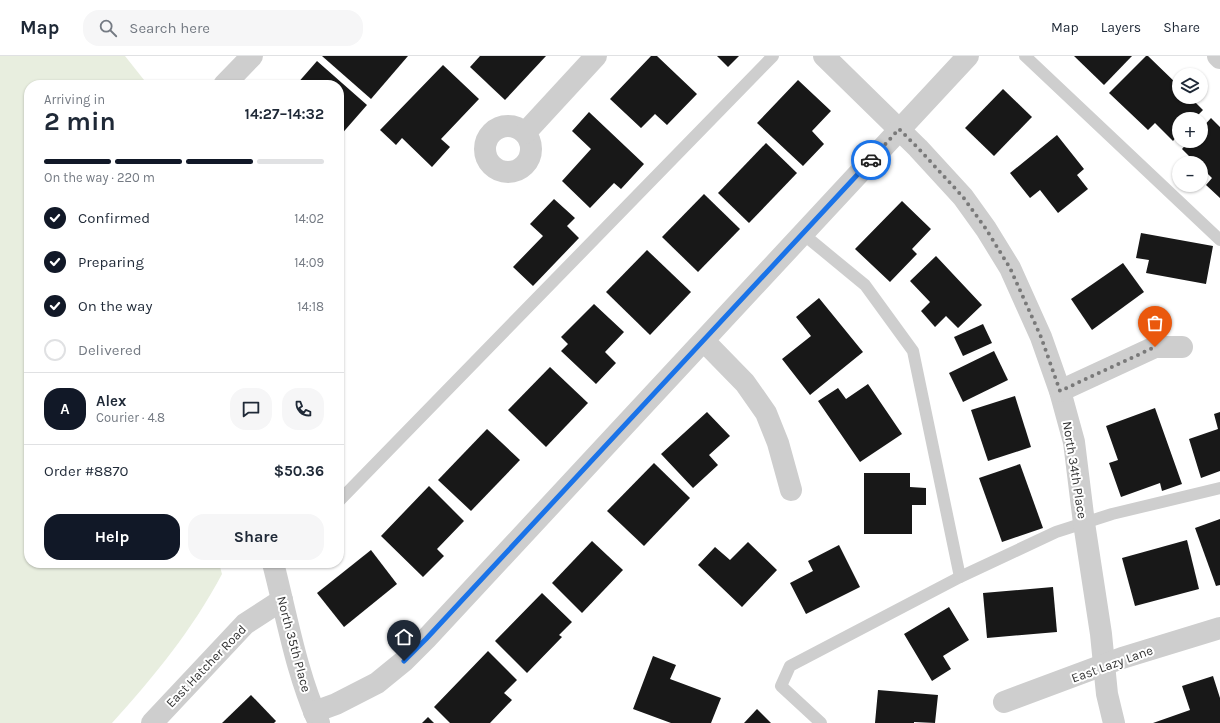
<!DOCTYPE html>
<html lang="en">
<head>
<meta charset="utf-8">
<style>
	:root { --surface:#fff; --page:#f6f6f7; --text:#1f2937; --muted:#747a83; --line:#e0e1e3; --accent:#111827 }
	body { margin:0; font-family:Karla,sans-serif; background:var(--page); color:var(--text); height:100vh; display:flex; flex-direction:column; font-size:15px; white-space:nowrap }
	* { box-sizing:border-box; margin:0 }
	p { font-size:13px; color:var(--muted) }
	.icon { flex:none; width:22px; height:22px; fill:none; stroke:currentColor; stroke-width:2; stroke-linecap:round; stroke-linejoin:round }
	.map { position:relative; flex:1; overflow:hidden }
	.side { position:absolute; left:24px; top:24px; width:320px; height:488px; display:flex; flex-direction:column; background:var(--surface); border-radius:16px; box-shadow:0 1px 3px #0004 }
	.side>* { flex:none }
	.fabs { position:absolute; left:1172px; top:12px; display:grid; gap:8px }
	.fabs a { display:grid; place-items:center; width:36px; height:36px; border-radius:50%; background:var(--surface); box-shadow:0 1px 3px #0004; font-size:20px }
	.pin { position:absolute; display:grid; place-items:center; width:34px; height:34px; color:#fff; margin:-41px -17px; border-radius:50% 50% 50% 0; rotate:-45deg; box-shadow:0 0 4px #0007 }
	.pin .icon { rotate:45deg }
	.courier { position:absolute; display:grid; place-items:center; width:40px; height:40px; margin:-20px; border:3px solid #1a73e8; border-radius:50%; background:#fff; color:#222; box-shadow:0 1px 5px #0007 }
	.summary em { font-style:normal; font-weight:700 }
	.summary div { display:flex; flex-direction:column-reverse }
	.summary { display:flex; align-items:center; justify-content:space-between; height:68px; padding:0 20px }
	h1 { font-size:26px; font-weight:700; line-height:30px }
	.bar { display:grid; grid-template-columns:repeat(4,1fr); gap:6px 4px; align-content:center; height:48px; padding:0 20px }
	.bar i { height:5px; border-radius:3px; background:var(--line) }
	.bar .active { background:var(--accent) }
	.bar p { grid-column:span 4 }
	.line { display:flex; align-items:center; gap:10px; padding:0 20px; border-top:1px solid var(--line) }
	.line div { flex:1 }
	.round { display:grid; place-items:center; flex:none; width:42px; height:42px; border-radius:16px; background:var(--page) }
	ol { padding:0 20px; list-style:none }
	li { display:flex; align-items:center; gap:12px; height:44px }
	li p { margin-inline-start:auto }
	li .icon { padding:4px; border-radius:50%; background:var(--accent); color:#fff; stroke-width:4 }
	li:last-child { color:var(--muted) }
	li i { width:22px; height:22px; border:2px solid var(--line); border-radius:50% }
	.button { display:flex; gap:8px; margin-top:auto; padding:8px 20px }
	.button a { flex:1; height:46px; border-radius:16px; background:var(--accent); color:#fff; font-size:16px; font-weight:700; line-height:46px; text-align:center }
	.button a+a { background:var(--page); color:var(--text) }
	header { display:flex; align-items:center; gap:24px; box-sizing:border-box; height:56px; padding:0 20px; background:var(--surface); border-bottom:1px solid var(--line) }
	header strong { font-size:19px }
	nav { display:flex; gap:22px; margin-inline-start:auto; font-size:14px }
	.search { width:280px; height:36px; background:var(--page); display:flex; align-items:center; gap:10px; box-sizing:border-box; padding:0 14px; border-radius:16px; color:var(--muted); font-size:15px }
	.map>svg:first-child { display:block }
</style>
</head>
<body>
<header>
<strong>Map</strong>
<div class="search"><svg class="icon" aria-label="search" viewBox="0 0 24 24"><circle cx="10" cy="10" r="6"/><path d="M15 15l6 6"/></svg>Search here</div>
<nav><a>Map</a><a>Layers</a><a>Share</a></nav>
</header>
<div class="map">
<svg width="1220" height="667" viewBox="0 0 1220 667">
	<rect width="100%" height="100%" fill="#fff"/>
	<path fill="#e8eedf" d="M 0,0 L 125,0 L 148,29 L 29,29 L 29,507 L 219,507 L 222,518 C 193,573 153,622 112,667 L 0,667 Z"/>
	<g fill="#181818">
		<path d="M 322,0 L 408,0 L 371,43 Z"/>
		<path d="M 480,0 L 546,0 L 505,44 L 470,11 Z"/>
		<path d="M 651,0 L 657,0 L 697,38 L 667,69 L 655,58 L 641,72 L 610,43 Z"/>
		<path d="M 717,0 L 739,0 L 728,11 Z"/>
		<path d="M 1074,0 L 1132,0 L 1104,29 Z"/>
		<path d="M 1146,0 L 1148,0 L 1179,30 L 1179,41 L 1190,41 L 1203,54 L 1194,63 L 1179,63 L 1179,78 L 1173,85 L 1155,67 L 1148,74 L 1109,37 Z"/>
		<path d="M 317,5 L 367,49 L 339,81 L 339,29 L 296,29 Z"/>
		<path d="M 443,9 L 479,43 L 441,83 L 450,91 L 432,111 L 402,82 L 396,89 L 380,74 Z"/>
		<path d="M 798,24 L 831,55 L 812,75 L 824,88 L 803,110 L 757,67 Z"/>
		<path d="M 1003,33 L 1032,61 L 994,100 L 965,72 Z"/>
		<path d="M 589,56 L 644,108 L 621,133 L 614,127 L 590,152 L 562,125 L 591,93 L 572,75 Z"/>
		<path d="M 1211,62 L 1220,71 L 1220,142 L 1206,129 L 1212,122 L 1201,111 L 1201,107 L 1196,107 L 1182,93 L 1189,85 L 1201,85 L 1201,73 Z"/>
		<path d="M 1057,79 L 1084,113 L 1077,119 L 1088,133 L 1058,157 L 1040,134 L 1030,142 L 1010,117 Z"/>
		<path d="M 766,87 L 797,117 L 749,167 L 718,137 Z"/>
		<path d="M 704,138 L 740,173 L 698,216 L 662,181 Z"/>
		<path d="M 554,143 L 575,162 L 567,170 L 579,182 L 533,230 L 513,211 L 543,180 L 530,168 Z"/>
		<path d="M 902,145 L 931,173 L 912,193 L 917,198 L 890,226 L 855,193 Z"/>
		<path d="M 1141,177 L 1213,190 L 1206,228 L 1146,217 L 1149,204 L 1136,202 Z"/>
		<path d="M 647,194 L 691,236 L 650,279 L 606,236 Z"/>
		<path d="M 936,200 L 982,249 L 958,272 L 946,260 L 935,271 L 921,255 L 930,246 L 910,225 Z"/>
		<path d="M 1123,207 L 1144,236 L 1092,274 L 1071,243 Z"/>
		<path d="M 819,242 L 863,296 L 810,339 L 782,303 L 811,280 L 796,261 Z"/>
		<path d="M 594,248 L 624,276 L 605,296 L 616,307 L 596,328 L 561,295 L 568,288 L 561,281 Z"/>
		<path d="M 983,268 L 992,287 L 963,300 L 954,281 Z"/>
		<path d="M 994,295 L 1008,324 L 963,346 L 949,317 Z"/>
		<path d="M 550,311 L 588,347 L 546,391 L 508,354 Z"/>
		<path d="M 868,328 L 902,378 L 860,406 L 818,345 L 838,332 L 846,343 Z"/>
		<path d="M 1015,340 L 1031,391 L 988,405 L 971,354 Z"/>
		<path d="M 1155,352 L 1182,428 L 1162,435 L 1160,427 L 1121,441 L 1109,407 L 1118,404 L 1106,370 Z"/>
		<path d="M 707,356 L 730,380 L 709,399 L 718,409 L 693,432 L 661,398 Z"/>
		<path d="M 1220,356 L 1220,415 L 1201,422 L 1189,383 L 1218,373 L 1214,358 Z"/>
		<path d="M 487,373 L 520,404 L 471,455 L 438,424 Z"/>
		<path d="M 654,407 L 690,442 L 644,490 L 607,455 Z"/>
		<path d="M 1020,408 L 1043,472 L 1002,486 L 979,422 Z"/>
		<path d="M 864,417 L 910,417 L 910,431 L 926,432 L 926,449 L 912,449 L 912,478 L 864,478 Z"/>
		<path d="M 429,430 L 464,465 L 437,493 L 444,500 L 423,521 L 381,480 Z"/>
		<path d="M 1220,463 L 1220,529 L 1216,530 L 1195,472 Z"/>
		<path d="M 1187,484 L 1199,533 L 1135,550 L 1122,502 Z"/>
		<path d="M 592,485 L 623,514 L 582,557 L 552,527 Z"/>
		<path d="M 748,486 L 777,514 L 742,551 L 698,509 L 715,491 L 730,504 Z"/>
		<path d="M 839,489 L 860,531 L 806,558 L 790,527 L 813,515 L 808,505 Z"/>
		<path d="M 371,494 L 397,528 L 344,571 L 317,537 Z"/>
		<path d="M 1053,531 L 1057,576 L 987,582 L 983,537 Z"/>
		<path d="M 542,537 L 572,566 L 559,579 L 562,581 L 527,617 L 495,585 Z"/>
		<path d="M 949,551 L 969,584 L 943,600 L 951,613 L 932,625 L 904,578 Z"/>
		<path d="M 488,595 L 517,624 L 504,637 L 512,644 L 490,667 L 450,667 L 434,651 Z"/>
		<path d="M 653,600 L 676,609 L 670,623 L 721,642 L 711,667 L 671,667 L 633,653 Z"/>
		<path d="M 1213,620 L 1220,642 L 1220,667 L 1153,667 L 1190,654 L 1182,630 Z"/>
		<path d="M 878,634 L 938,639 L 935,667 L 914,666 L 914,667 L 875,667 Z"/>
		<path d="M 251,639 L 276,665 L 274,667 L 222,667 Z"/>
		<path d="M 757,653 L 771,667 L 744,667 Z"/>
		<path d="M 428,661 L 434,667 L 422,667 Z"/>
	</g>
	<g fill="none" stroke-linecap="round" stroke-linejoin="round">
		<g stroke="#cecece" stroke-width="12">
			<path d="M 1025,0 L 1220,184"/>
			<path d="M 803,178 L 865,229 L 913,295 L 960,521"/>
			<path d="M 339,445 L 773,0"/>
			<path d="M 821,667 L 781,630 L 790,610 L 960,521 L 1056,476 L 1112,458 L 1220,432"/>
		</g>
		<g stroke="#cecece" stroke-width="22">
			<path d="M 824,0 L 918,92 L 963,141 L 986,173 L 1010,212 L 1041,281 L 1060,335 L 1074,386 L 1084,467 L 1101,578 L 1107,638 L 1114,667"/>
			<path d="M 1218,0 L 1220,2"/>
			<path d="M 224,29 L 252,0"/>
			<circle cx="508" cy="93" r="23"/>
			<path d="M 525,77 L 596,0"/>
			<path d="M 704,285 L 745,327 L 766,357 L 778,387 L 791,434"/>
			<path d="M 1060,335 L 1155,291 L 1182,291"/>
			<path d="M 273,507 C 287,561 296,616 319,667"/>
			<path d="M 1004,646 L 1122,602 L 1220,572"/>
			<path d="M 314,656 L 336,648 L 377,627 L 404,605 L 426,583 L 968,0"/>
			<path d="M 152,667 L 245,568 L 282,544"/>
		</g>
	</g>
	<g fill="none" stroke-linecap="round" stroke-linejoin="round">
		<path stroke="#797979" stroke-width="4" stroke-dasharray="0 7.2" d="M 871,104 L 899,73 L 918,92 L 963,141 L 986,173 L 1010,212 L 1041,281 L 1060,335 L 1155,291"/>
		<path stroke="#1a73e8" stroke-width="5" d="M 404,605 L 426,583 L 871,104"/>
	</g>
	<g text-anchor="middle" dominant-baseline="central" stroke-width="4" stroke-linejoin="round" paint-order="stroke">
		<g font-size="13" fill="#313131" stroke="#fff">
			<text transform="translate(1075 414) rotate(81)">North 34th Place</text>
			<text transform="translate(294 588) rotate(75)">North 35th Place</text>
			<text transform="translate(1112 608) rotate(-20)">East Lazy Lane</text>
			<text transform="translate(206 610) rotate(-46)">East Hatcher Road</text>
		</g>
	</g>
</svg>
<div class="fabs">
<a><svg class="icon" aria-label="layers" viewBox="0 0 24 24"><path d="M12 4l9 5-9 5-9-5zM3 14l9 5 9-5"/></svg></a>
<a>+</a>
<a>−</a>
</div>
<div class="pin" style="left:1155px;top:291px;background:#ea580c"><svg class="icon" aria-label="bag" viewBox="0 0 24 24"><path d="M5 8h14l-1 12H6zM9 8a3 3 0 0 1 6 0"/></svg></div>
<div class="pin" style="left:404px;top:605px;background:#1f2937"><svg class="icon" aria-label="home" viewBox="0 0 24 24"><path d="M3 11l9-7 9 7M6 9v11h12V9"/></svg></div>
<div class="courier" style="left:871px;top:104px"><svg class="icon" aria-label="car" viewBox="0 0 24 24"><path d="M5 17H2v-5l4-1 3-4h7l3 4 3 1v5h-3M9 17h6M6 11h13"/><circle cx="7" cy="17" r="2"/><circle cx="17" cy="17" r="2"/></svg></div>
<section class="side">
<div class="summary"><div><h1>2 min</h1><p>Arriving in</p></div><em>14:27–14:32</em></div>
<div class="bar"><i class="active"></i><i class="active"></i><i class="active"></i><i></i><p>On the way · 220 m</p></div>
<ol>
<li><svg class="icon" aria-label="check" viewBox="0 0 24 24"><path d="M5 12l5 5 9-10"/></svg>Confirmed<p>14:02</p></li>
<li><svg class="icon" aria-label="check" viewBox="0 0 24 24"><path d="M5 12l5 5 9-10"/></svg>Preparing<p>14:09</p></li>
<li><svg class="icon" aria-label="check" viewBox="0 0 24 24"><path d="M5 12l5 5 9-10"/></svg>On the way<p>14:18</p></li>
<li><i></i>Delivered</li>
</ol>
<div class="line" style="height:72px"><b class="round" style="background:var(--accent);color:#fff">A</b><div><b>Alex</b><p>Courier · 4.8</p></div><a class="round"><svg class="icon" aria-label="chat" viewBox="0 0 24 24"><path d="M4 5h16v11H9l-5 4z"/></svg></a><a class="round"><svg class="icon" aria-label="phone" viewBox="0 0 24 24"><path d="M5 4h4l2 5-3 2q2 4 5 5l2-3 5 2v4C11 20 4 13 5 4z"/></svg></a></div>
<div class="line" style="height:52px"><div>Order #8870</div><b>$50.36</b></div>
<div class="button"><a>Help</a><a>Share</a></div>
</section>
</div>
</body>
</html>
